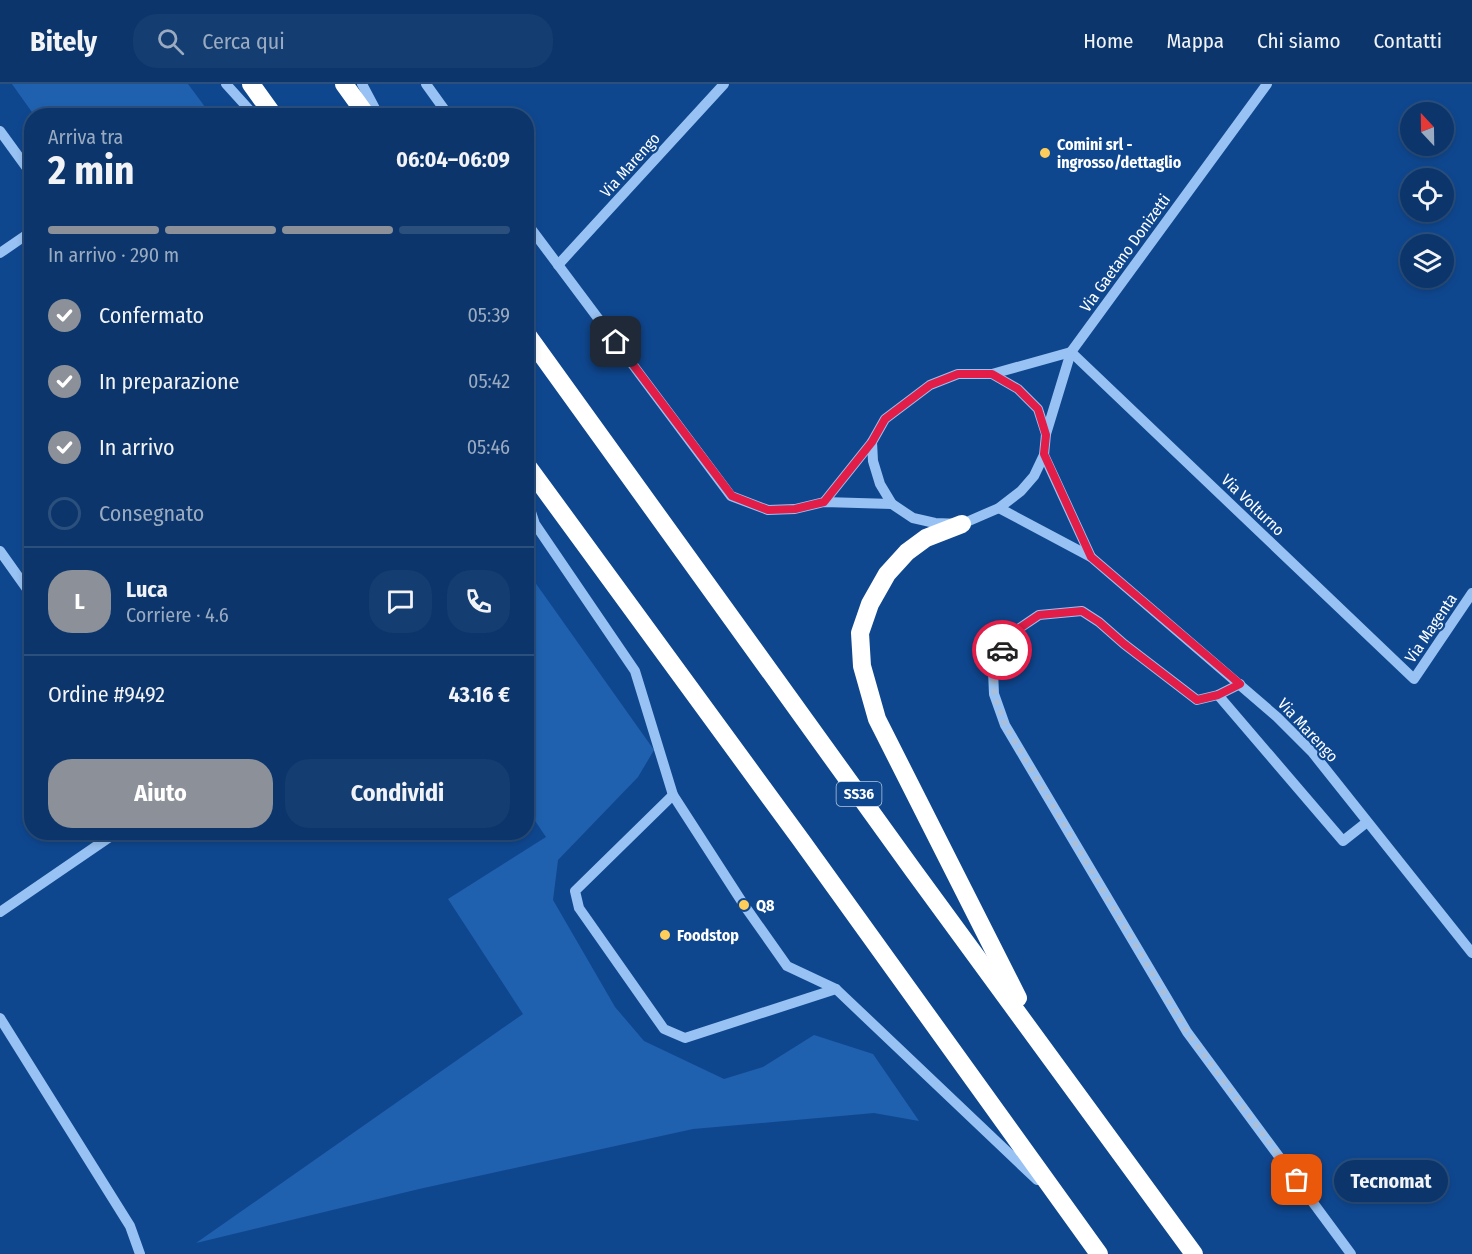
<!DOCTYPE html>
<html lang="it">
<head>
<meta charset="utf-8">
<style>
	:root { --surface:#0b356b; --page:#143d71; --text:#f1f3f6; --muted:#9aabc1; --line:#2b507e; --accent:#8c9099 }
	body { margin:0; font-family:"Fira Sans Condensed",sans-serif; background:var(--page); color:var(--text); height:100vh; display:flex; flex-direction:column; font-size:22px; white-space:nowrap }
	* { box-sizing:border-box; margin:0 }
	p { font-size:20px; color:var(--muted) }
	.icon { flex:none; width:33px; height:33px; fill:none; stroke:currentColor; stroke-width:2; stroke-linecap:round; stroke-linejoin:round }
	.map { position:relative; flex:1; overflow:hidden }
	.panel { position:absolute; left:24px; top:24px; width:510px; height:732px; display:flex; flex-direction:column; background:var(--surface); border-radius:24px; box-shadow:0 3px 9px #0003,0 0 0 2px var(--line) }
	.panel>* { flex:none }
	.needle { width:39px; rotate:338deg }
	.tools { position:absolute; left:1400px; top:18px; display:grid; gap:12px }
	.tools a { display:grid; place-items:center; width:54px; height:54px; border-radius:50%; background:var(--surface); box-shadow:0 3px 9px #0003,0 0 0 2px var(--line); font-size:30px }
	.pin { position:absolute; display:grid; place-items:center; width:51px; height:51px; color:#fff; margin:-26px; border-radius:12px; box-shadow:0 3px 9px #0006 }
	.courier { position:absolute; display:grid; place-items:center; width:60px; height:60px; margin:-30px; border:4px solid #e11d48; border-radius:50%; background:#fff; color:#222; box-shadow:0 2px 8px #0007 }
	.bubble { position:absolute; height:42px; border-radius:21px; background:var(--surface); box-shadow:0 3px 9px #0003,0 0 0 2px var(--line); font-size:20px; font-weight:700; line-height:42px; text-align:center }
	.headline em { font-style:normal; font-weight:700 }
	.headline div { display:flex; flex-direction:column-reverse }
	.headline { display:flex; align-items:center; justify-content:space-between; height:102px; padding:0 24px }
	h1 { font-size:39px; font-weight:700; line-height:45px }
	.bar { display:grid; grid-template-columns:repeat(4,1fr); gap:9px 6px; align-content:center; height:72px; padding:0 24px }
	.bar i { height:8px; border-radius:4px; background:var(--line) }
	.bar .on { background:var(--accent) }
	.bar p { grid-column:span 4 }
	.line { display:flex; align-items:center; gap:15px; padding:0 24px; border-top:2px solid var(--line) }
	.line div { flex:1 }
	.round { display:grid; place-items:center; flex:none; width:63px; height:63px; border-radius:24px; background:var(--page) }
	ol { padding:0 24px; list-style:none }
	li { display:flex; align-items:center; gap:18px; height:66px }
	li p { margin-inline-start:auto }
	li .icon { padding:6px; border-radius:50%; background:var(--accent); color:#fff; stroke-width:4 }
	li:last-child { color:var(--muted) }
	li i { width:33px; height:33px; border:3px solid var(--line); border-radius:50% }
	.action { display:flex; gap:12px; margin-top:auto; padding:12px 24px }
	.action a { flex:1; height:69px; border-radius:24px; background:var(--accent); color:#fff; font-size:24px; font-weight:700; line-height:69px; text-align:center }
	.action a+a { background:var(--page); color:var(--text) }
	header { display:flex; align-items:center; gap:36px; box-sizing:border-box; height:84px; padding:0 30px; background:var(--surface); border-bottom:2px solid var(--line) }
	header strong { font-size:28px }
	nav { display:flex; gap:33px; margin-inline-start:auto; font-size:21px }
	.search { width:420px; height:54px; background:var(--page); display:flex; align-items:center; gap:15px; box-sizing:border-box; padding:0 21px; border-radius:24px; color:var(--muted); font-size:22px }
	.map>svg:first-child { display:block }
</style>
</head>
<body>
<header>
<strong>Bitely</strong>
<div class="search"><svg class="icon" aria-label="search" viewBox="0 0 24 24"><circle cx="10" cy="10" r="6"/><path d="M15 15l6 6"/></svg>Cerca qui</div>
<nav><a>Home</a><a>Mappa</a><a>Chi siamo</a><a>Contatti</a></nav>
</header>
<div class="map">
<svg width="1472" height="1170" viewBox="0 0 1472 1170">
	<rect width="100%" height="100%" fill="#0f478f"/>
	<g fill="#2061af">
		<path d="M 12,0 L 188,0 L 211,31 L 34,31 Z"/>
		<path d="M 527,487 L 654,666 L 638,693 L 558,776 L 553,816 L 615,923 L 644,957 L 724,995 L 763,983 L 814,951 L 873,970 L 919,1037 L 874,1029 L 693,1045 L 419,1105 L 196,1159 L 523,930 L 448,815 L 546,753 L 527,725 Z"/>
	</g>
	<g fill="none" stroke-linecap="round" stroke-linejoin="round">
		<g stroke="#98c2f3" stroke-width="10">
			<path d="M 226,0 L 255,32"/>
			<path d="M 362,0 L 379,32"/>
			<path d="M 426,0 L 449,32"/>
			<path d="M 0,47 L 32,91"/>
			<path d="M 526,138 L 731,412 L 768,426 L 795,425 L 824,418 L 892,420"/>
			<path d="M 0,169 L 32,147"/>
			<path d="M 558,181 L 724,0"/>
			<path d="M 1071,268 L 1414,595 L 1472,509"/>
			<path d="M 958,290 L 992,290 L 1018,305 L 1038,325 L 1046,350 L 1044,371 L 1034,392 L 1021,407 L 999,424 L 962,440 L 935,439 L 913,434 L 892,420 L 880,400 L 873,377 L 872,358 L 885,335 L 930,301 Z"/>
			<path d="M 992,290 L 1071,268"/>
			<path d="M 1046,350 L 1071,268 L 1267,0"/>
			<path d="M 1044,371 L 1091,473"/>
			<path d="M 526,413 L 535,440 L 635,587 L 673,711 L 744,821 L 787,882 L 836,905 L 1037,1096"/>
			<path d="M 824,418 L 872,358"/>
			<path d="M 999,424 L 1091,473 L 1277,633 L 1312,668 L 1472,869"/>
			<path d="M 0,467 L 32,512"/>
			<path d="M 1240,600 L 1218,611 L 1197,616 L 1124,560 L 1099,538 L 1082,527 L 1039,531 L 1008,552 L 993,587 L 994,610 L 1005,641 L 1187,948 L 1351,1170"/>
			<path d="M 1218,611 L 1343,757 L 1367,738"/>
			<path d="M 673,711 L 575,807 L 579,824 L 664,945 L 685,954 L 836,905"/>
			<path d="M 0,828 L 117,748"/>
			<path d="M 0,934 L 130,1142 L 140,1170"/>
		</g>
		<g stroke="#fff" stroke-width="18">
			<path d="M 251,0 L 274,32"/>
			<path d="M 344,0 L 367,32"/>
			<path d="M 526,249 L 913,786 L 1194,1170"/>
			<path d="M 526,380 L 801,756 L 1099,1170"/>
			<path d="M 962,440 L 926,454 L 907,468 L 887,490 L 870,520 L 860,549 L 862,582 L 877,635 L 1018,914"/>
		</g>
	</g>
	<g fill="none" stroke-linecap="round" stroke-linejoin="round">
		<path stroke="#abbfd8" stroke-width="6" stroke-dasharray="0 10.8" d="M 1002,566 C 988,599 993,608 1005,641 L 1187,948 L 1297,1096"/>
		<path stroke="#e11d48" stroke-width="8" d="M 616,258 L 732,412 L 768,426 L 795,425 L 824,418 L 872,358 L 885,335 L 930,301 L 958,290 L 992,290 L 1018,305 L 1038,325 L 1046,351 L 1044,370 L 1091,473 L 1240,600 L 1218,611 L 1197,616 L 1124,560 L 1099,538 L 1082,527 L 1039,531 L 1008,552 L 1002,566"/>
	</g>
	<g fill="#ffce5a" stroke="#0f478f" stroke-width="2">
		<circle cx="1045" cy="69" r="6"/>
		<circle cx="744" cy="821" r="6"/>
		<circle cx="665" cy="851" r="6"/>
	</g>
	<g text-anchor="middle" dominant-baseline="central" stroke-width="4.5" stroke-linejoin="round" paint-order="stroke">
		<rect fill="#0f478f" stroke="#b7c8dd" stroke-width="1.5" x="836.5" y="698" width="45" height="24" rx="4.5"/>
		<g font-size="15" font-weight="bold" fill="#fff">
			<text x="859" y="710">SS36</text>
		</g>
		<g font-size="16" font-weight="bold" fill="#fff" stroke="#0f478f" text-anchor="start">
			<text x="1057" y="60">Comini srl -<tspan x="1057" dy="18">ingrosso/dettaglio</tspan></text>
			<text x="756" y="821">Q8</text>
			<text x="677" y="851">Foodstop</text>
		</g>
		<g font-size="16" fill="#fff" stroke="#0f478f">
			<text transform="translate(630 81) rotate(-48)">Via Marengo</text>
			<text transform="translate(1125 169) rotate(-54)">Via Gaetano Donizetti</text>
			<text transform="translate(1253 421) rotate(44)">Via Volturno</text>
			<text transform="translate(1431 544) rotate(-56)">Via Magenta</text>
			<text transform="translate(1308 646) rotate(47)">Via Marengo</text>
		</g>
	</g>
</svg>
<div class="tools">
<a><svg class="needle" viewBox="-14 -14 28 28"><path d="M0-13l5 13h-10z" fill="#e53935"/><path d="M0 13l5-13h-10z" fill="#9aabc1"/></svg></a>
<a><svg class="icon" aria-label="locate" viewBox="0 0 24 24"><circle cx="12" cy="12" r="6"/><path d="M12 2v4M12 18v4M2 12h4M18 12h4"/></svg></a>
<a><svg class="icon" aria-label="layers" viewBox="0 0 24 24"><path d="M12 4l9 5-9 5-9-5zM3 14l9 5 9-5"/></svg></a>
</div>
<div class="pin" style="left:1297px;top:1096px;background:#ea580c"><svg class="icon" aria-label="bag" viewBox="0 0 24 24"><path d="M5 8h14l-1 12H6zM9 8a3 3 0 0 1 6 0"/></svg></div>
<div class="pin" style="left:616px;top:258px;background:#1f2937"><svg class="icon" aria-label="home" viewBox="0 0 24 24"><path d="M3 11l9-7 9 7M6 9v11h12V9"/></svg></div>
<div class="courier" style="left:1002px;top:566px"><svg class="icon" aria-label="car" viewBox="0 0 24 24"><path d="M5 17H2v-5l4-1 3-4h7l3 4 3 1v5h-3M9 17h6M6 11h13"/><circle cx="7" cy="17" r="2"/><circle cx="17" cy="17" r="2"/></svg></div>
<div class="bubble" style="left:1334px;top:1076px;width:114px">Tecnomat</div>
<section class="panel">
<div class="headline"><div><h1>2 min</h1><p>Arriva tra</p></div><em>06:04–06:09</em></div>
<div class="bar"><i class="on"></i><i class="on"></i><i class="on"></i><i></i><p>In arrivo · 290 m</p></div>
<ol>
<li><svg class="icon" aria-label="check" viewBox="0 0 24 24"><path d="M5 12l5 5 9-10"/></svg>Confermato<p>05:39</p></li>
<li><svg class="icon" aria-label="check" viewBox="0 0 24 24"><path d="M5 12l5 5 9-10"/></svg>In preparazione<p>05:42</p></li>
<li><svg class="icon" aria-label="check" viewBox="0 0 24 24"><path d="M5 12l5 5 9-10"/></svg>In arrivo<p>05:46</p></li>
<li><i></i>Consegnato</li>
</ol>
<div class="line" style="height:108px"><b class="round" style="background:var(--accent);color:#fff">L</b><div><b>Luca</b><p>Corriere · 4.6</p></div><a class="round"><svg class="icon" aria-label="chat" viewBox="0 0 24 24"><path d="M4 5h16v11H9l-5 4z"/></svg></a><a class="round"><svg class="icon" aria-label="phone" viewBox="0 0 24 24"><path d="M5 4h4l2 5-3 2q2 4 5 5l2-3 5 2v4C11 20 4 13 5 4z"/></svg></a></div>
<div class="line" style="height:78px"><div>Ordine #9492</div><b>43.16 €</b></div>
<div class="action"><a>Aiuto</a><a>Condividi</a></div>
</section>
</div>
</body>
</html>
